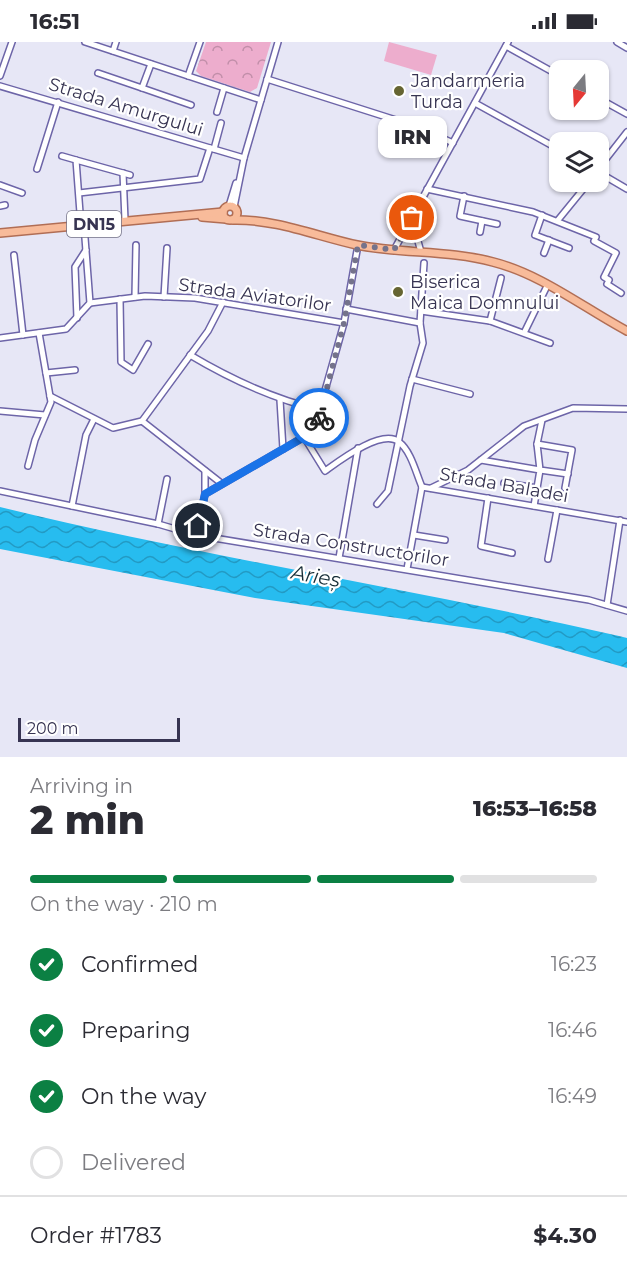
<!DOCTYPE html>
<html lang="en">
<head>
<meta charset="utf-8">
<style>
	:root { --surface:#fff; --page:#f2f2f3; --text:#2b2b33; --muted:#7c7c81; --line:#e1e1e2; --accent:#0b8043 }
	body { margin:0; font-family:Montserrat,sans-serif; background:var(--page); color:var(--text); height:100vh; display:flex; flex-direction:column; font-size:22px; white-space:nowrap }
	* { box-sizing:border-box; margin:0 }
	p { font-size:20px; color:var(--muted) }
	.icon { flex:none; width:33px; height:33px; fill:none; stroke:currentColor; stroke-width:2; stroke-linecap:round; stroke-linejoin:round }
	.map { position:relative; height:715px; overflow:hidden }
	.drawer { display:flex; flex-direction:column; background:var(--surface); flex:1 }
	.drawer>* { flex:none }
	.needle { width:39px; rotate:198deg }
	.tools { position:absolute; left:549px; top:18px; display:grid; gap:12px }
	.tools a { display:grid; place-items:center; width:60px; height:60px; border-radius:12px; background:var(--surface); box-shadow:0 2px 4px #0004; font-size:30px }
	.scale { position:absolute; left:18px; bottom:15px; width:162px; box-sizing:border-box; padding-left:6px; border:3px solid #373452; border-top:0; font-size:16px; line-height:21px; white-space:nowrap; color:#373452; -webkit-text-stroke:4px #fff; paint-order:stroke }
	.pin { position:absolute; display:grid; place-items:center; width:51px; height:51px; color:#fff; margin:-26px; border:3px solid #fff; border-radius:50%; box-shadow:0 2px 6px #0007 }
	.courier { position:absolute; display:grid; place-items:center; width:60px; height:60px; margin:-30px; border:4px solid #1a73e8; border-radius:50%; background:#fff; color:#222; box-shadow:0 2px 8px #0007 }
	.bubble { position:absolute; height:42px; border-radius:12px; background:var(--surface); box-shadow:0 2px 4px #0004; font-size:20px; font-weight:800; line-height:42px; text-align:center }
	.headline em { font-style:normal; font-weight:800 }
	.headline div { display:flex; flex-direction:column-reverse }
	.headline { display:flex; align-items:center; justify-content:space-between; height:102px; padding:0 30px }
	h1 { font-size:39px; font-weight:800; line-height:45px }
	.bar { display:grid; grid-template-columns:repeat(4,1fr); gap:9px 6px; align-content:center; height:72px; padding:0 30px }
	.bar i { height:8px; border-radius:4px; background:var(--line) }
	.bar .selected { background:var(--accent) }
	.bar p { grid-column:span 4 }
	.line { display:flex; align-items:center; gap:15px; padding:0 30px; border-top:2px solid var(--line) }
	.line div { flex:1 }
	ol { padding:0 30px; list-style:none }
	li { display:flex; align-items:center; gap:18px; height:66px }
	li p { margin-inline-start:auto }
	li .icon { padding:6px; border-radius:50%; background:var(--accent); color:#fff; stroke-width:4 }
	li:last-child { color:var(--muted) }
	li i { width:33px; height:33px; border:3px solid var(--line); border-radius:50% }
	.status { display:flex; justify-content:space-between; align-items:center; height:42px; padding:0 30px; background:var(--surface); direction:ltr }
	.status svg { height:16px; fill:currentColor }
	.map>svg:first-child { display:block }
</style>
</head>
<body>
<div class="status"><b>16:51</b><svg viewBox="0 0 49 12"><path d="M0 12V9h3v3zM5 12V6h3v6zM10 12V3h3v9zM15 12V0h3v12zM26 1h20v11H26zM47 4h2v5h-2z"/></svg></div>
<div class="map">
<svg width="627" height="715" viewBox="0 0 627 715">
	<defs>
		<pattern id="park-crowns" width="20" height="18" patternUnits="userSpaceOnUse" patternTransform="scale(1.5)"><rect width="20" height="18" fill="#edadcd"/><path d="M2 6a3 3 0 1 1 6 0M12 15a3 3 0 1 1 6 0" fill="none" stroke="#c18ea9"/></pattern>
		<pattern id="water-waves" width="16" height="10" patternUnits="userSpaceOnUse" patternTransform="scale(1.5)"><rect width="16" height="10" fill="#27bcef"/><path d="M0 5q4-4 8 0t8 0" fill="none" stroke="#229ac4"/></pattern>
	</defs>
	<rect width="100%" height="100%" fill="#e7e7f6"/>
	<path fill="url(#park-crowns)" d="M 206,0 L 271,0 L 257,46 L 250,50 L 201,34 L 196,29 Z"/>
	<path fill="#edadcd" d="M 389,0 L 437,13 L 431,33 L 384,19 Z"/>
	<path fill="url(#water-waves)" d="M 0,465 C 205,515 414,547 619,594 L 627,596 L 627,626 L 504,591 L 255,556 L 0,507 Z"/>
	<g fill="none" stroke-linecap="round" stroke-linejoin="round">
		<defs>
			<g id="minor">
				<path d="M 85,0 L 261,58"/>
				<path d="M 617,0 L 627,6"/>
				<path d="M 506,4 L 560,34"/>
				<path d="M 113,9 L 116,0"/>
				<path d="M 98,31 L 142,46 L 151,22"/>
				<path d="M 0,34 L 12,0"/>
				<path d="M 188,34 L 200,0"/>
				<path d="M 267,37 L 421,86 L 453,101"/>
				<path d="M 0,44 L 244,116"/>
				<path d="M 142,46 L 191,63"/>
				<path d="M 598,56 L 627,72"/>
				<path d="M 475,61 L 560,108"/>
				<path d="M 217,70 L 224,46"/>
				<path d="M 214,107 L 221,81"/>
				<path d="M 62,114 L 76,118 L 81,184"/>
				<path d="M 76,118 L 130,133"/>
				<path d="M 37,127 L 58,60"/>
				<path d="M 598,127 L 627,90"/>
				<path d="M 598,130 L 627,147"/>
				<path d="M 123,131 L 125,178"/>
				<path d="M 0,143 L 22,151"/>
				<path d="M 427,147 L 533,170 L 596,195 L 594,199 L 616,211 L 604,235 L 609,238 L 607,242 L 621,251"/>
				<path d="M 79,151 L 200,137 L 210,106"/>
				<path d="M 464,154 L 460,174 L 497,182"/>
				<path d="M 0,164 L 5,163"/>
				<path d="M 229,164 L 236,141"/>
				<path d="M 234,165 L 244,116 L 278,0"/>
				<path d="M 542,173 L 535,193 L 569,206"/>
				<path d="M 412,178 L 421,210"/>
				<path d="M 558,178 L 589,140"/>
				<path d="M 480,190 L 482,179"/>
				<path d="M 394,208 L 508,0"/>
				<path d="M 544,211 L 549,198"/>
				<path d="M 14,213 L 23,293"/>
				<path d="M 135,255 L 136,203"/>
				<path d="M 164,255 L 167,206"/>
				<path d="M 120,257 L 121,320 L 133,328 L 148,302"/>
				<path d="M 90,261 L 145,254 L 195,256 L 344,281"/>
				<path d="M 346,267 L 420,281"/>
				<path d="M 421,269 L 490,279 L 550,301"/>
				<path d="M 77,276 L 75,225 L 86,208"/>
				<path d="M 490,279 L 501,236"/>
				<path d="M 525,289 L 547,244"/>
				<path d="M 0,296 L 66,287 L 90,261 L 84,183"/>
				<path d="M 190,313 C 232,338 273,357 320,368"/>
				<path d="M 46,331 L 75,328"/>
				<path d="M 412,337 L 470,352"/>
				<path d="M 50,354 L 113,386 L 142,379 L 208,289 L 223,260"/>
				<path d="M 280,358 L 283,407"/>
				<path d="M 0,369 L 45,373"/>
				<path d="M 542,378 L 537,402 L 540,428 L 568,432"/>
				<path d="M 142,379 L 221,441"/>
				<path d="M 304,395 L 325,429 C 339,419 382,386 399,400 C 411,409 416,431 422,445"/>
				<path d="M 537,402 L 572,408 L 565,446"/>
				<path d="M 481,418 L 540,428 L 534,464"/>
				<path d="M 28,424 L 35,398 L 51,360 L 39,291"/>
				<path d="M 504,441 L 537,446"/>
				<path d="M 422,445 L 627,480"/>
				<path d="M 431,446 L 468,428 L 524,384 L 573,366 L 627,367"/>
				<path d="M 0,449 L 158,482 L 196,493 L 589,558 L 627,569"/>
				<path d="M 205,452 L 304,395 L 315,384 L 344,281 L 358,203"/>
				<path d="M 488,456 L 481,504 L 512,511"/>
				<path d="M 377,462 L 388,449 L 410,344 L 423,301 L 420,281 L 424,221"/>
				<path d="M 72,464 L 86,393 L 94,377"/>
				<path d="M 158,482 L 167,437"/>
				<path d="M 196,493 L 205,452 L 205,429"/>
				<path d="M 414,493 L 445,498"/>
				<path d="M 339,516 L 358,406"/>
				<path d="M 548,517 L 557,468"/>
				<path d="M 407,527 L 422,445"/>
				<path d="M 607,563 L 620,478"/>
			</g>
			<g id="major">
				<circle cx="230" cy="171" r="7"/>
				<path d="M 202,175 L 226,177"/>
				<path d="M 233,178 C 276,177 316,194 357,203 C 402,212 449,208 493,220 C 541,232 584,266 627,289"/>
				<path d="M 0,191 L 223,170"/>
			</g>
		</defs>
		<use href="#minor" stroke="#6d65a8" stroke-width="8"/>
		<use href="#major" stroke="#b16e55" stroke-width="10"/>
		<use href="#minor" stroke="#fff" stroke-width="5"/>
		<use href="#major" stroke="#f8bb9a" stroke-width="7"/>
	</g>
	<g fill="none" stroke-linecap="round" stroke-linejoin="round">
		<path stroke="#75738b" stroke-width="6" stroke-dasharray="0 10.8" d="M 319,376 L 344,281 L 358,203 L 394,208 L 412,176"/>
		<path stroke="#1a73e8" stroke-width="8" d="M 198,484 L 205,452 L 304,395 L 315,384 L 319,376"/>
	</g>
	<g fill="#666532" stroke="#fff" stroke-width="2">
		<circle cx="399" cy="49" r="6"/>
		<circle cx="398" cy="250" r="6"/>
	</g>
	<g text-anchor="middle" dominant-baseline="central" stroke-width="4.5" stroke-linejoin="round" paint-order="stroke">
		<rect fill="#fff" stroke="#737186" stroke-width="1.5" x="67" y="169" width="54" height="26" rx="4.5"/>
		<g font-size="16" font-weight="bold" fill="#373452">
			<text x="94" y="182">DN15</text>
		</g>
		<g font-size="18" fill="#373452" stroke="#fff" text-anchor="start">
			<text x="411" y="39">Jandarmeria<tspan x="411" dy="21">Turda</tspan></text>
			<text x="410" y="240">Biserica<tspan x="410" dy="21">Maica Domnului</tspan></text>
		</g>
		<g font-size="18" fill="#373452" stroke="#fff">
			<text transform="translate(126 65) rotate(17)">Strada Amurgului</text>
			<text transform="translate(255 253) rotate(8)">Strada Aviatorilor</text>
			<text transform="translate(504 443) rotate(10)">Strada Baladei</text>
			<text transform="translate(351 503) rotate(9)">Strada Constructorilor</text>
		</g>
		<g font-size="20" font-style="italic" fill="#172d37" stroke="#fff">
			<text transform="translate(316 534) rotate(10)">Arieș</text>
		</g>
	</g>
</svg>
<div class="tools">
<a><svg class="needle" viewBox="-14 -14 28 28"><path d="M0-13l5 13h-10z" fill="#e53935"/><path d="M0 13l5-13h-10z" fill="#7c7c81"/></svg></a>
<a><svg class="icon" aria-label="layers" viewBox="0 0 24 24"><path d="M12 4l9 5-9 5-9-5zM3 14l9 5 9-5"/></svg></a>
</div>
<div class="scale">200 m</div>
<div class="pin" style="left:412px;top:176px;background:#ea580c"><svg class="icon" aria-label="bag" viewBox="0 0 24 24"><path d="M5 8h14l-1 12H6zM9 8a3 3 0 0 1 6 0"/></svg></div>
<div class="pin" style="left:198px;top:484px;background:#1f2937"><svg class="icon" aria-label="home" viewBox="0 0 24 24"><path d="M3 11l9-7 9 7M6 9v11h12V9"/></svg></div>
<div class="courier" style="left:319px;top:376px"><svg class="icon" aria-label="bike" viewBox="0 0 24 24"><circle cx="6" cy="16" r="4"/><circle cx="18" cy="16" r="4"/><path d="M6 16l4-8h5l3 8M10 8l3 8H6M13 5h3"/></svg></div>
<div class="bubble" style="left:378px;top:74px;width:69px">IRN</div>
</div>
<section class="drawer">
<div class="headline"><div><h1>2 min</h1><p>Arriving in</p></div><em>16:53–16:58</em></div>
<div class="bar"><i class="selected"></i><i class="selected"></i><i class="selected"></i><i></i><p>On the way · 210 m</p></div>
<ol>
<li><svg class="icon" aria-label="check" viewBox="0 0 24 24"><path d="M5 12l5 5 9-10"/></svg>Confirmed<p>16:23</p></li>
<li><svg class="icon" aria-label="check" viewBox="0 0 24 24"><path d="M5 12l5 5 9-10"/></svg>Preparing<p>16:46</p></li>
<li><svg class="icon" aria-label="check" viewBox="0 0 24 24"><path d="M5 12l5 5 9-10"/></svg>On the way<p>16:49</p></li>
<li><i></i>Delivered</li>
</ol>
<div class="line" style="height:78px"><div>Order #1783</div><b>$4.30</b></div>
</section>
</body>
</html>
